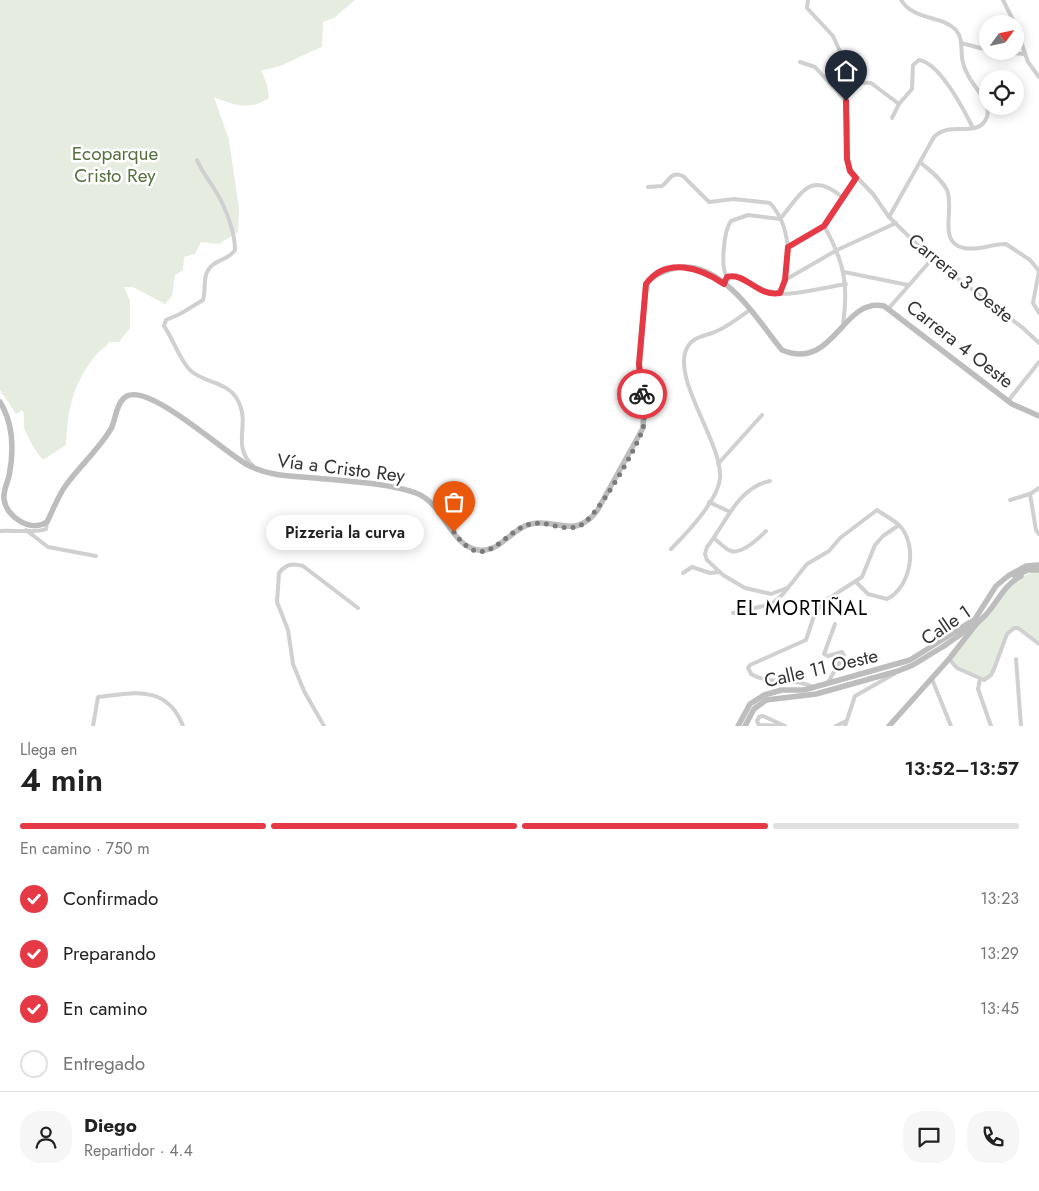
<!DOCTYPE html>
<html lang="es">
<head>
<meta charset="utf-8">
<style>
	:root { --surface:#fff; --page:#f6f6f6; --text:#222; --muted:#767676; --line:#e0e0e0; --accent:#e63946 }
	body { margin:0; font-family:Jost,sans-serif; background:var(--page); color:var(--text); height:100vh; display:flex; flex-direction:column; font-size:19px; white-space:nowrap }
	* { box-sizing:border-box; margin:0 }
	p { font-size:16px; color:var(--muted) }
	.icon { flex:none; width:28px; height:28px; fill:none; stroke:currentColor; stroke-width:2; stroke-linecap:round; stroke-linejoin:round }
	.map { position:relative; height:726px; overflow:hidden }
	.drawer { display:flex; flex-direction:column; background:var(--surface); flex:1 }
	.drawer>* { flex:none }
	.needle { width:32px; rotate:57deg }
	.controls { position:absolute; left:979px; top:15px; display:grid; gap:10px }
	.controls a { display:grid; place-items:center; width:45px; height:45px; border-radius:50%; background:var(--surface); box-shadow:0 2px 12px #0003; font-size:25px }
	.pin { position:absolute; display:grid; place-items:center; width:42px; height:42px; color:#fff; margin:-51px -21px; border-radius:50% 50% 50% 0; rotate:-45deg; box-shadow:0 0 5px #0007 }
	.pin .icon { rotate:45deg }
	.courier { position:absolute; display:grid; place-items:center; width:50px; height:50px; margin:-25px; border:4px solid #e63946; border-radius:50%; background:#fff; color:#222; box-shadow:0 1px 6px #0007 }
	.bubble { position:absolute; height:35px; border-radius:18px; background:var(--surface); box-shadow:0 2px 12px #0003; font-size:16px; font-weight:600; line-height:35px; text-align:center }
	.overview em { font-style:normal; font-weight:600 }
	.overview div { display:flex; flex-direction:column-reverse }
	.overview { display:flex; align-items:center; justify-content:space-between; height:85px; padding:0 20px }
	h1 { font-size:32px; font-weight:600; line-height:38px }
	.bar { display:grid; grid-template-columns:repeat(4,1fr); gap:8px 5px; align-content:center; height:60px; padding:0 20px }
	.bar i { height:6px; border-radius:4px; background:var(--line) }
	.bar .selected { background:var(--accent) }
	.bar p { grid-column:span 4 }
	.line { display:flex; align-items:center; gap:12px; padding:0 20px; border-top:1px solid var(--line) }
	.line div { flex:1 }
	.round { display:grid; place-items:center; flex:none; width:52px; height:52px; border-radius:20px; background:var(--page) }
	ol { padding:0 20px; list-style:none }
	li { display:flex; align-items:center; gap:15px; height:55px }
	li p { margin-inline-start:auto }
	li .icon { padding:5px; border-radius:50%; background:var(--accent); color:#fff; stroke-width:4 }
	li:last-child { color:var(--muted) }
	li i { width:28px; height:28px; border:2px solid var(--line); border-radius:50% }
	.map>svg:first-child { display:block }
</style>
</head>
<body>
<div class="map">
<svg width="1039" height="726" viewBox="0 0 1039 726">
	<rect width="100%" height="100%" fill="#fff"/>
	<g fill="#e6ecdf">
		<path d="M 0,0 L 355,0 L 334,18 L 323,22 L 322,47 C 302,54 282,69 261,70 L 267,84 L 269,98 C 249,111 234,105 214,97 L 229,140 L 239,209 L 238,232 L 219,244 L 201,242 L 195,254 L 184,257 L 183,270 L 175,275 L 172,296 L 165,304 L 133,287 L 124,287 L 130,301 L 130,328 L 119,342 L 109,342 C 105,349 99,350 95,356 C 72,386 68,408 66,445 L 43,460 C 38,455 24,432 24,426 C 23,419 26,416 22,410 L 16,414 L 0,390 Z"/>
		<path d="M 1039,570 L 1039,644 L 1018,629 L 1009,632 L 994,669 L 984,680 L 963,670 L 949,659 L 1012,581 Z"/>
	</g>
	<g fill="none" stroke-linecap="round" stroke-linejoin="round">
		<g stroke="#d0d0d0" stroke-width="4">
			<path d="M 808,0 L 807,8 L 833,36 L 842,56 L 848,123 L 847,159 L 851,171 L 873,194 L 889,217 L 932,259 L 1023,328 L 1039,343"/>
			<path d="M 1003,0 L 1015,24"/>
			<path d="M 1015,24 L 1028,62 L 1039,77"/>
			<path d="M 961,43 L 988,50"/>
			<path d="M 992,51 L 1024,54"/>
			<path d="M 800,62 L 815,67 L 846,101"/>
			<path d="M 845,82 L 871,83 L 899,104"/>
			<path d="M 892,118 L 899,104 L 912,89 L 913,65 L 919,60 C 940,63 964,110 973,128"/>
			<path d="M 197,160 C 202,172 208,179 215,190 C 225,206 235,231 235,250 C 228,261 212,260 207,272 C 203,281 206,291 203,300 L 180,314 L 166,320 L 164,326 C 173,339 179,358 189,369 C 202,383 227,381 237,399 C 252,424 230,444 253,466"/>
			<path d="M 920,162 C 930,171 941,178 947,190 C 955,208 937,243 964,248 C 978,251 991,244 1006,244 L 1030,260 L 1039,271"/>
			<path d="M 648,187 L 662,186 C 670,180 671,171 683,176 L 709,202 L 734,199 L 770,203 C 792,227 791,264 781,293"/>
			<path d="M 889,217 L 934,137 C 949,121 974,137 985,121 C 995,106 975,89 969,77 C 967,73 964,68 963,63 C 960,53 964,39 956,30 C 942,15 914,21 901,0"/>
			<path d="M 780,219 C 802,193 810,170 842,197"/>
			<path d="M 824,226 C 844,261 849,285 843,324"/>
			<path d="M 788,247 L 824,226 L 856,177"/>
			<path d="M 1039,271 L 1033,303 L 1039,313"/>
			<path d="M 844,272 L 908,285"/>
			<path d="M 727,277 C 744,272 755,294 773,294 C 798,295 821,288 846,284"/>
			<path d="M 727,277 C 720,267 724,230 731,221 L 748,215 L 780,219"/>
			<path d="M 785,280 L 837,250 L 896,223"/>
			<path d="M 889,308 L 932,259"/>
			<path d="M 1008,401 L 1039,362"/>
			<path d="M 718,464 L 762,415"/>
			<path d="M 770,481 C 738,487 726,523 707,547 L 705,554 L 707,560 L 723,575 L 745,588 L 771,594 L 787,588"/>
			<path d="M 1030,494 L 1036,530 L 1039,534"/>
			<path d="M 1010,500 L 1030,494 L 1039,488"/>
			<path d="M 709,502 L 730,512"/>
			<path d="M 26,530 L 48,547 L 96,556"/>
			<path d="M 0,531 C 12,530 38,533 46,529 L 47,522"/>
			<path d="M 714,538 C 719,542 725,549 731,551 C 742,554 759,538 766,531"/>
			<path d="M 671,549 C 687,533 718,501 720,478 C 723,444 671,378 687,348 C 693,335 709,336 719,330 C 730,325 741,316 751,309"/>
			<path d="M 683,573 L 692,567 L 710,573 L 720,572"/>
			<path d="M 733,613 L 772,604 L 783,594 L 807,564 L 829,551 L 840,538 L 877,510 C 884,515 894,520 900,526 C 918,546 911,587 887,599 L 868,594 L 856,582"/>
			<path d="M 949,659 L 957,668 L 984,680 L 991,675 L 994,669 L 1007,634 L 1014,628 L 1018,628 L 1039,644"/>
			<path d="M 1016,659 L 1021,726"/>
			<path d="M 932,679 L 951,726"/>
			<path d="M 980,679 L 978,689 L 991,726"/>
			<path d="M 827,684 L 844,655 L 842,652 L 828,656 L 824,654 L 835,624"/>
			<path d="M 813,687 C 793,677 771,686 751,674 L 748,668 L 750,665 L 806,640 L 814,616 L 823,602 L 862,577 L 875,545 L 883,536 L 899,525"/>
			<path d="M 93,726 L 98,697 C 133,693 167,684 183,726"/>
			<path d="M 324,726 L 304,691 L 293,664 L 288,630 L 277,602 L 279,573 C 286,564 292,563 303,566 L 358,608"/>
			<path d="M 784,726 L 759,725 L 757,721 L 759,717 L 763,716 L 785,726"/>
			<path d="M 836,726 L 846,721"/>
			<path d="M 845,726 L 855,696 L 894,674"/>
		</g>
		<g stroke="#bdbdbd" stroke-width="5.5">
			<path d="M 0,402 C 14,425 14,451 9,476 C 7,484 3,491 4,499 C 6,517 31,533 47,522 C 53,510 58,496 66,485 C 80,466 98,450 111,429 C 116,419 116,402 127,396 C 150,384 223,451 246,464 C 267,476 291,476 315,478 C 346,481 387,483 416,493 C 445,504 450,546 478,550 C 501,553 511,528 531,524 C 558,518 574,540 597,511 L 643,428 L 644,405 L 639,364 L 646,284 C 652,276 662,272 671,269 C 720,255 757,320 782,350 C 834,372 842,297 884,306 L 1012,404 L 1039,416"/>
			<path d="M 1015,576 L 1028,570 L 1039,570"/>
			<path d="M 978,622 C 996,609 1000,587 1021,576"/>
			<path d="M 738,726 L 750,704 L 764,695 L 782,690 L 804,690 L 910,660 L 975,619 L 996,586 L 1008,576 L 1026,566 L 1039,565"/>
			<path d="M 745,726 L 754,709 L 766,700 L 816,694 L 898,671 L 913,665 L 944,646"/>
			<path d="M 889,726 L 949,659 L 977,623"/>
		</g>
		<path stroke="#bdbdbd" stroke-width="5.5" d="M 944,646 L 978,622"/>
	</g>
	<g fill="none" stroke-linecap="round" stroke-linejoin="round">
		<path stroke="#7a7a7a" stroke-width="5" stroke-dasharray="0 9" d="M 454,532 C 485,577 502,531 530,524 C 546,520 563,532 579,526 C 596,520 638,446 643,428 C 646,417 644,405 642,394"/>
		<path stroke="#e63946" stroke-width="6" d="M 642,394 L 639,364 L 646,284 C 666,256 701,268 724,284 L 727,277 C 746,272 757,297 780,293 L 785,280 L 788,247 L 824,226 L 856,178 L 850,171 L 847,159 L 846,101"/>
	</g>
	<g text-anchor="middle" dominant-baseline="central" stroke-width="5" stroke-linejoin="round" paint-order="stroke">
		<g font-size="19" fill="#56703f" stroke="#fff">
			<text x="115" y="153">Ecoparque<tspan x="115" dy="22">Cristo Rey</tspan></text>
		</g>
		<g font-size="19" fill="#333" stroke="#fff">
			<text transform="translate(961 278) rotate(39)">Carrera 3 Oeste</text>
			<text transform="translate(960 344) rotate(38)">Carrera 4 Oeste</text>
			<text transform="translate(341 468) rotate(7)">Vía a Cristo Rey</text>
			<text transform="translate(946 625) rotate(-34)">Calle 1</text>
			<text transform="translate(821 668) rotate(-13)">Calle 11 Oeste</text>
		</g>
		<g font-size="20" letter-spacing="1" fill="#000" stroke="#fff">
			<text x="802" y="608">EL MORTIÑAL</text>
		</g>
	</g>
</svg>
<div class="controls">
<a><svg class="needle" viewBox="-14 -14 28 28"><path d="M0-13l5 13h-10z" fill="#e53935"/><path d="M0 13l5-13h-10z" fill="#767676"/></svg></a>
<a><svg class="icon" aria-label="locate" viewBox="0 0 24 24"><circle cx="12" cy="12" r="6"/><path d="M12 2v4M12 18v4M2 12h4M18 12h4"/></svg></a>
</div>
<div class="pin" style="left:454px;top:532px;background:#ea580c"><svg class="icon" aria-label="bag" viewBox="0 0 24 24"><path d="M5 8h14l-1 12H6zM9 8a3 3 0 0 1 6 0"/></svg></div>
<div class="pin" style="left:846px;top:101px;background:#1f2937"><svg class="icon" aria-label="home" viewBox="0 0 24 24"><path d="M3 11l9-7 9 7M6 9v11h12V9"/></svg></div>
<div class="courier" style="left:642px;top:394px"><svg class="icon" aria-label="bike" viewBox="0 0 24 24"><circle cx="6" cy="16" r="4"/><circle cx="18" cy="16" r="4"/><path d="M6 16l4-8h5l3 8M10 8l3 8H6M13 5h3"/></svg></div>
<div class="bubble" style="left:266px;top:515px;width:158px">Pizzeria la curva</div>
</div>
<section class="drawer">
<div class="overview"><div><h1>4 min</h1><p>Llega en</p></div><em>13:52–13:57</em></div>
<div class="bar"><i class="selected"></i><i class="selected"></i><i class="selected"></i><i></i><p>En camino · 750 m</p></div>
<ol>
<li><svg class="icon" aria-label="check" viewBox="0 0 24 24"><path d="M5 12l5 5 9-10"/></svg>Confirmado<p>13:23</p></li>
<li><svg class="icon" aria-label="check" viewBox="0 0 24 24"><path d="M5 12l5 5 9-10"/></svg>Preparando<p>13:29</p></li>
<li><svg class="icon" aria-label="check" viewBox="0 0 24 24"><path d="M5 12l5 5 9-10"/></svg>En camino<p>13:45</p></li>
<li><i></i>Entregado</li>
</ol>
<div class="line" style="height:90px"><a class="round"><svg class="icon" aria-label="person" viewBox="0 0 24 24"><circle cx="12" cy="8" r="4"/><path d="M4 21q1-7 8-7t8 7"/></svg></a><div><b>Diego</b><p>Repartidor · 4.4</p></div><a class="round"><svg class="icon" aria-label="chat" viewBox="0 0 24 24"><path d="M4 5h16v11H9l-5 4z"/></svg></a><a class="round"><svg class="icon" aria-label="phone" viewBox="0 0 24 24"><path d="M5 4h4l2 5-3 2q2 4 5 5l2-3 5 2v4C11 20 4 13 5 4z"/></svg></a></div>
</section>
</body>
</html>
